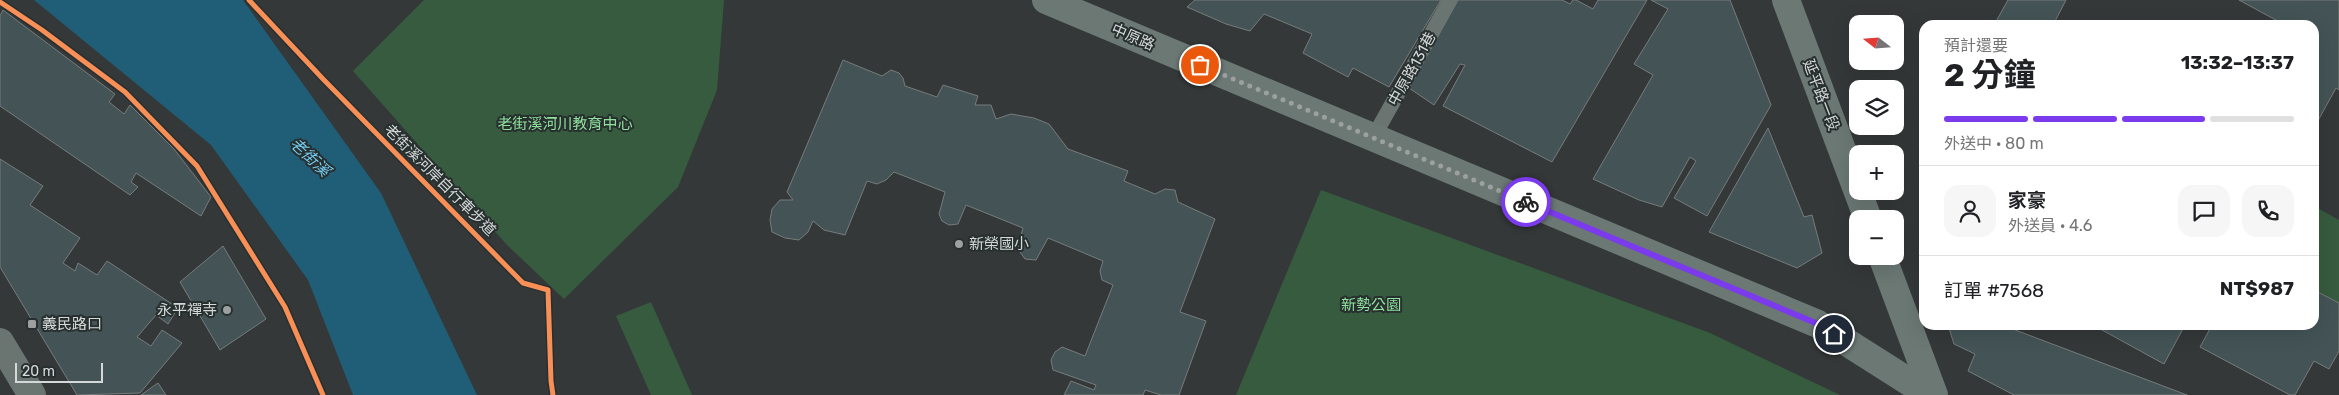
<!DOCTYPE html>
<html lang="zh-TW">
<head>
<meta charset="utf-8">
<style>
	:root { --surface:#fff; --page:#f6f6f6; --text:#202124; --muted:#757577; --line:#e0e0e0; --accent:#7c3aed }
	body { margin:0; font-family:Rubik,"Noto Sans TC",sans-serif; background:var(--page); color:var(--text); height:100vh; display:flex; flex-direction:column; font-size:19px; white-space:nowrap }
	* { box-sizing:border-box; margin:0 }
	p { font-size:16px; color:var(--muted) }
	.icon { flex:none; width:28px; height:28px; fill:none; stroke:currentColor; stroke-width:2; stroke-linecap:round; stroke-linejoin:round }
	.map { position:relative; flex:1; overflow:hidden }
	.panel { position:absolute; left:1919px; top:20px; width:400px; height:310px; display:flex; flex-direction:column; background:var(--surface); border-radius:15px; box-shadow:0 5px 20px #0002 }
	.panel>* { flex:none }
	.needle { width:32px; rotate:287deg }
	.tools { position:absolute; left:1849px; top:15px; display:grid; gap:10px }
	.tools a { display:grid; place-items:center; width:55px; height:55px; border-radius:10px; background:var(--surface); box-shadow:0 5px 20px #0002; font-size:25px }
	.scale { position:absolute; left:15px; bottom:12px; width:88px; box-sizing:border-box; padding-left:5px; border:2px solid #d4d8d8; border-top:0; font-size:14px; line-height:18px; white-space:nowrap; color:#d4d8d8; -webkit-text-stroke:4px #282f2f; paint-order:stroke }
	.pin { position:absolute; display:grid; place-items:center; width:42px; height:42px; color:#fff; margin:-21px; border:2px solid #fff; border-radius:50%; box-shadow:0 1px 5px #0007 }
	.courier { position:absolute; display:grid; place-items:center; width:50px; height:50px; margin:-25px; border:4px solid #7c3aed; border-radius:50%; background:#fff; color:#222; box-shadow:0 1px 6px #0007 }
	.head em { font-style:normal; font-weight:700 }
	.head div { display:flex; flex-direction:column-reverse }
	.head { display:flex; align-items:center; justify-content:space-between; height:85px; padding:0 25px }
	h1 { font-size:32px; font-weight:700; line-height:38px }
	.bar { display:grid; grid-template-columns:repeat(4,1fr); gap:8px 5px; align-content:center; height:60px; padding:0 25px }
	.bar i { height:6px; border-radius:4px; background:var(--line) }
	.bar .active { background:var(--accent) }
	.bar p { grid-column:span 4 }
	.line { display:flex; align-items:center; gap:12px; padding:0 25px; border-top:1px solid var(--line) }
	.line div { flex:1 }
	.round { display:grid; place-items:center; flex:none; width:52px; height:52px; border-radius:15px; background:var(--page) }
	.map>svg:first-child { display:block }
</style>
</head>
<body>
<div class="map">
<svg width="2339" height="395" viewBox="0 0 2339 395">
	<rect width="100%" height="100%" fill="#343838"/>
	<g fill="#375b3e">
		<path d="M 424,0 L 724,0 L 717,90 L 678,187 L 564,299 L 507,245 L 353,71 Z"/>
		<path d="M 1321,190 L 1710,333 L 1840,395 L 1236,395 Z"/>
		<path d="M 2314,206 L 2339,220 L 2339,303 L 2314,290 Z"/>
		<path d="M 651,302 L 692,395 L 651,395 L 616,316 Z"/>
	</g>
	<path fill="#205d76" d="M 34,0 L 243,0 L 381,193 L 477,395 L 353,395 L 308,280 L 211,145 Z"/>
	<g fill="#445456" stroke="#777b7b">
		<path d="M 1195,0 L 1441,0 L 1389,87 L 1353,68 L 1348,77 L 1303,53 L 1312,34 L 1264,14 L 1250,31 L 1226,24 L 1187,7 Z"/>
		<path d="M 1458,0 L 1562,0 L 1570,4 L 1573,0 L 1576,0 L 1593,9 L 1598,0 L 1647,0 L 1552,162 L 1443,106 L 1465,65 L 1460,64 L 1434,105 L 1409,88 Z"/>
		<path d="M 1651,0 L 1730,0 L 1771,105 L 1707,216 L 1674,198 L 1696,161 L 1690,157 L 1662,207 L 1639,200 L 1593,179 L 1653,75 L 1634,64 L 1668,9 Z"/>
		<path d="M 2008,0 L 2066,0 L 2053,25 L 1994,25 Z"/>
		<path d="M 2239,0 L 2339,0 L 2339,90 L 2336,88 L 2314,128 L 2314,25 L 2285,25 Z"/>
		<path d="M 3,10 L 115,94 L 109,102 L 124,114 L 130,105 L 174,149 L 211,197 L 201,216 L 136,173 L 131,182 L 138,187 L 130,195 L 0,106 L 0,16 Z"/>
		<path d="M 843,60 L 882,76 L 891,70 L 899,73 L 903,78 L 905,86 L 937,97 L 943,85 L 978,96 L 975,105 L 991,105 L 996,119 L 1011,114 L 1034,118 L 1049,124 L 1068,149 L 1128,171 L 1124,181 L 1155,194 L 1165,189 L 1175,190 L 1178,202 L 1215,219 L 1180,312 L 1206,321 L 1179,395 L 1161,395 L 1145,390 L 1143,395 L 1064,395 L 1071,381 L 1094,390 L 1096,385 L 1053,370 L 1051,360 L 1055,352 L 1062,347 L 1085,356 L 1113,285 L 1102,280 L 1100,271 L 1103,261 L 1048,238 L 1036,260 L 1025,259 L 1020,252 L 1018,245 L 1023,228 L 966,205 L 958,224 L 949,225 L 942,221 L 939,214 L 945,192 L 894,172 L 886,180 L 877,184 L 867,181 L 845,235 L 824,230 L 813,221 L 808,232 L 799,240 L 785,238 L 772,232 L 770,220 L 772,209 L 780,200 L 793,200 L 787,192 Z"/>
		<path d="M 1768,128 L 1804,217 L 1812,215 L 1822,253 L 1797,268 L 1709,232 Z"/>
		<path d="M 0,159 L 43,186 L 30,205 L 80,238 L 63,263 L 75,271 L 78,263 L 97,275 L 107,261 L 178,308 L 168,324 L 156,315 L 137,337 L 151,346 L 162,330 L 182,343 L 140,393 L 77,395 L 0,267 Z"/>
		<path d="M 223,246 L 266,319 L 220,350 L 180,282 Z"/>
		<path d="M 2314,290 L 2339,303 L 2339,351 L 2329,369 L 2314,361 L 2295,395 L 2290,395 L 2200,347 L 2212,325 L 2314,325 Z"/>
		<path d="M 1948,325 L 2002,325 L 2187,395 L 2014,395 L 1968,371 L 1975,354 L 1954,344 Z"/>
		<path d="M 2093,325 L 2185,325 L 2164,364 Z"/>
		<path d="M 158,383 L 166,395 L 141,395 Z"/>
	</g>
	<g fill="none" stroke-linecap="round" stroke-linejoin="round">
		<path stroke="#6a7571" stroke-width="15" d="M 1373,138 L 1450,0"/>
		<path stroke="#6a7571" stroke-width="28" d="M 0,342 L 32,395"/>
		<g stroke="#6b7874" stroke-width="28">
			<path d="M 1046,0 L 1818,324 L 1930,395"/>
			<path d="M 1786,0 L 1868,219"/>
			<path d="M 1882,256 L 1934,395"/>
		</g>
		<defs>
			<g id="cycleway">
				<path d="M 249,0 L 323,79 L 523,283 L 548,290 L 551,381 L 553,395"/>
				<path d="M 0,2 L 42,30 L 125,92 L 197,166 L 285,307 L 323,395"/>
			</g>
		</defs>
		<use href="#cycleway" stroke="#282f2f" stroke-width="8"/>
		<use href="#cycleway" stroke="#f78f57" stroke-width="5"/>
	</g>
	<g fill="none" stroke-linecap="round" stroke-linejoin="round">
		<path stroke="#9ca0a0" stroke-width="5" stroke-dasharray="0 9" d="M 1200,65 L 1526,202"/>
		<path stroke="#7c3aed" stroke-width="6" d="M 1526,202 L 1818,324 L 1834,334"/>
	</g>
	<g fill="#9ca0a0" stroke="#282f2f" stroke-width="2">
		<circle cx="959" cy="244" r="5"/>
		<circle cx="227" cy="310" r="5"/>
		<rect x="27" y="319" width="10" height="10" rx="2.5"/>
	</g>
	<g text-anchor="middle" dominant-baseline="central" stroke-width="4" stroke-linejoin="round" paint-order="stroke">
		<g font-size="15" fill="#d4d8d8" stroke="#282f2f">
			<text transform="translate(1133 37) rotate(23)">中原路</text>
			<text transform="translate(1412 69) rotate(-61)">中原路131巷</text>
			<text transform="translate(1821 95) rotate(69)">延平路一段</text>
			<text transform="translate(440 180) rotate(45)">老街溪河岸自行車步道</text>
		</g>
		<g font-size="15" fill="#8ee29c" stroke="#282f2f">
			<text x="565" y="124">老街溪河川教育中心</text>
			<text x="1371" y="305">新勢公園</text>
		</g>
		<g font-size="15" fill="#d4d8d8" stroke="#282f2f" text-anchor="start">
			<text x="969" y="244">新榮國小</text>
			<text x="217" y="310" text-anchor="end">永平禪寺</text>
			<text x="42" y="324">義民路口</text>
		</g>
		<g font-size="16" font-style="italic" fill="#74cdf4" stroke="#282f2f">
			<text transform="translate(310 157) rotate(43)">老街溪</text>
		</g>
	</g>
</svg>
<div class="tools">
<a><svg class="needle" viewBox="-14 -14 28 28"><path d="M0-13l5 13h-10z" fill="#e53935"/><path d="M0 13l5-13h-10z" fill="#757577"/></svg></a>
<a><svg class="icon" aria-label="layers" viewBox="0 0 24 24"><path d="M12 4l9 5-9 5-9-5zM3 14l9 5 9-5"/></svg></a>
<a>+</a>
<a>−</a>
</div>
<div class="scale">20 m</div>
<div class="pin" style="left:1200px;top:65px;background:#ea580c"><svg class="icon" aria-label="bag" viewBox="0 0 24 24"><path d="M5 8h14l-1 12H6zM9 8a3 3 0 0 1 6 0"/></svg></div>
<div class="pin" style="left:1834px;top:334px;background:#1f2937"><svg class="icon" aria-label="home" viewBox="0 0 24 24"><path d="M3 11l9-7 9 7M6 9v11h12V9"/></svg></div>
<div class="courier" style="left:1526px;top:202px"><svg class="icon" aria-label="bike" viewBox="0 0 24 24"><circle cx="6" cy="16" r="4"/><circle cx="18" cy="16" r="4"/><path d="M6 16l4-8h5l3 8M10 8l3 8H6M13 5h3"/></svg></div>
<section class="panel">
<div class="head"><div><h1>2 分鐘</h1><p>預計還要</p></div><em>13:32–13:37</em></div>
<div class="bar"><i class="active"></i><i class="active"></i><i class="active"></i><i></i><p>外送中 · 80 m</p></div>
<div class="line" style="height:90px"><a class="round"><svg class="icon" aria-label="person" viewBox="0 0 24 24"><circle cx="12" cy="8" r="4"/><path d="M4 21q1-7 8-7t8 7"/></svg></a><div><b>家豪</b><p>外送員 · 4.6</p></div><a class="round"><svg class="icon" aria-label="chat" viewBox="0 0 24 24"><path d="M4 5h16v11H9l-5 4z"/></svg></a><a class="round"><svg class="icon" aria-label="phone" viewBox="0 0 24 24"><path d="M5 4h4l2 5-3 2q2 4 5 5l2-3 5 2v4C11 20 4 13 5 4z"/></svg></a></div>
<div class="line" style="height:65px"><div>訂單 #7568</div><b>NT$987</b></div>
</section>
</div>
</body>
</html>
